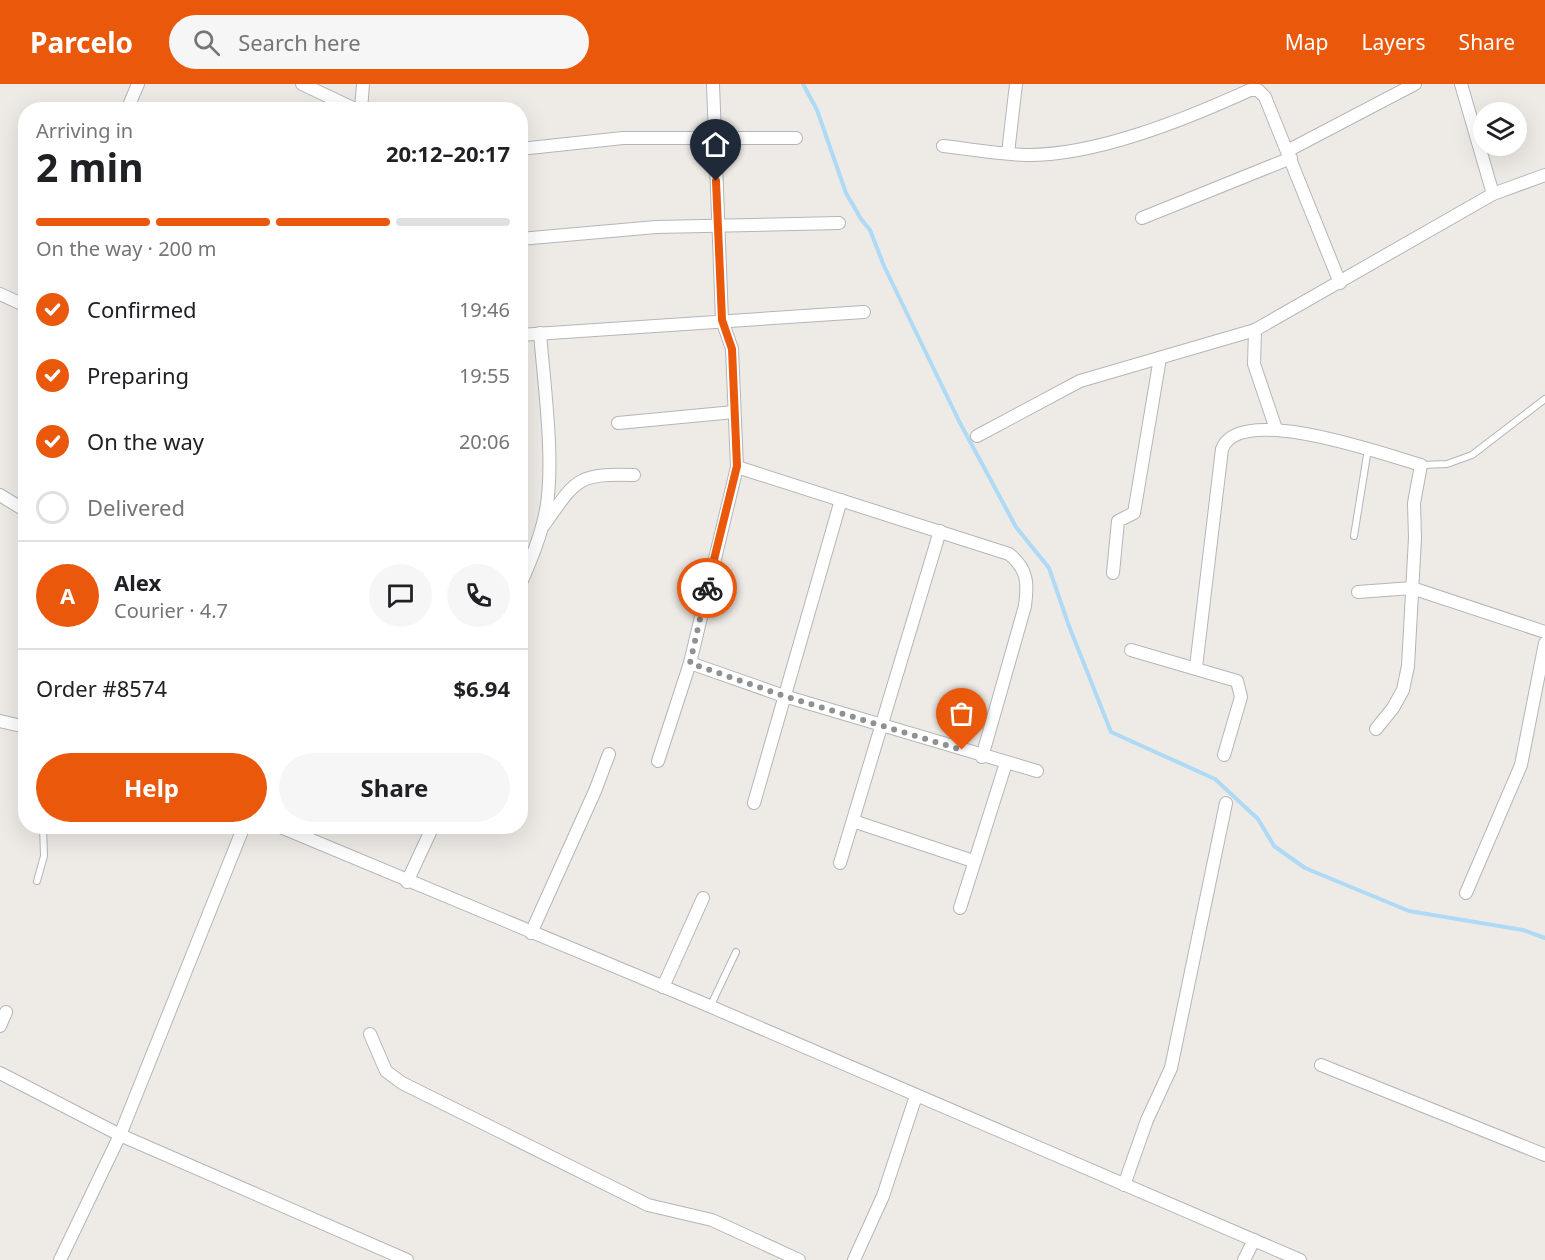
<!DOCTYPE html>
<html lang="en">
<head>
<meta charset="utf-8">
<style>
	:root { --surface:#fff; --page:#f6f6f6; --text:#202124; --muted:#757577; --line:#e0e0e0; --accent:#ea580c }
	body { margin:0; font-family:"Noto Sans",sans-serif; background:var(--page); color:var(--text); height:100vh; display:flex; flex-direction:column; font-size:22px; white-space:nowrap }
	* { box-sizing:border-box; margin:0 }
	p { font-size:20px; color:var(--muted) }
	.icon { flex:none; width:33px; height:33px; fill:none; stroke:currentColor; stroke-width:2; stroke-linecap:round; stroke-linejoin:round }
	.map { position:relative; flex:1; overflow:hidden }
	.drawer { position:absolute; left:18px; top:18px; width:510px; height:732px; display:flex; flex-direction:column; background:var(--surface); border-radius:24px; box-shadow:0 6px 24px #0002 }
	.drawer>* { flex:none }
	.buttons { position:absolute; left:1473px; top:18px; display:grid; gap:12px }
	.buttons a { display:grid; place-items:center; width:54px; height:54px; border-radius:50%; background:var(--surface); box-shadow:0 6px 24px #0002; font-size:30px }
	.pin { position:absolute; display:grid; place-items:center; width:51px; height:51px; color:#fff; margin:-62px -26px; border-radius:50% 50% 50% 0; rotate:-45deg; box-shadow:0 0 6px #0007 }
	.pin .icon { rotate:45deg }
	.courier { position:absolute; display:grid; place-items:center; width:60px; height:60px; margin:-30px; border:4px solid #ea580c; border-radius:50%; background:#fff; color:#222; box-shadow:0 2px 8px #0007 }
	.head em { font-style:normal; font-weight:700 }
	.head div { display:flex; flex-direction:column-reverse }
	.head { display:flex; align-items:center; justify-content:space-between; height:102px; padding:0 18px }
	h1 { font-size:39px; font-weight:700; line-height:45px }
	.bar { display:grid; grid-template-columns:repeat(4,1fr); gap:9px 6px; align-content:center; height:72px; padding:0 18px }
	.bar i { height:8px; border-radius:4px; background:var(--line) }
	.bar .current { background:var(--accent) }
	.bar p { grid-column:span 4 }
	.line { display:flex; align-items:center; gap:15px; padding:0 18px; border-top:2px solid var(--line) }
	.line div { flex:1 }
	.round { display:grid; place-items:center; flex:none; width:63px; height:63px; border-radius:32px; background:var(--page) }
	ol { padding:0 18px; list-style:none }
	li { display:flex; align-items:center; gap:18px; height:66px }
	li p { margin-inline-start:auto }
	li .icon { padding:6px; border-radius:50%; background:var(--accent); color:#fff; stroke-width:4 }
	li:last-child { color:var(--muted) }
	li i { width:33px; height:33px; border:3px solid var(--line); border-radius:50% }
	.primary-button { display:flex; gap:12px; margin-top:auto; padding:12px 18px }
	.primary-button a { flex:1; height:69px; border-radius:36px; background:var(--accent); color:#fff; font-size:24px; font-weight:700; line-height:69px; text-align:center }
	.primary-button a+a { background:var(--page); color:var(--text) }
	header { display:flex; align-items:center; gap:36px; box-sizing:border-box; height:84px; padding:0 30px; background:var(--accent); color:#fff }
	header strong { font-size:28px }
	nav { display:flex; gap:33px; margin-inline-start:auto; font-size:21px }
	.search { width:420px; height:54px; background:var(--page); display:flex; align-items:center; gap:15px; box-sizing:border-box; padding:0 21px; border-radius:33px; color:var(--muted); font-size:22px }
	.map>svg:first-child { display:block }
</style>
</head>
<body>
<header>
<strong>Parcelo</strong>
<div class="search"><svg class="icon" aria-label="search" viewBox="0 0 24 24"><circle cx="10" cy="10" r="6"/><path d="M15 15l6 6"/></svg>Search here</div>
<nav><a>Map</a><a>Layers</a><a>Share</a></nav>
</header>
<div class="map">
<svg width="1545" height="1176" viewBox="0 0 1545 1176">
	<rect width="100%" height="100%" fill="#eeebe6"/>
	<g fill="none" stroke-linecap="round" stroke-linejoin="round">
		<path stroke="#aedaf6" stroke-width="4" d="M 803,0 L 817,26 L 846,109 L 861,135 L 870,146 L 884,182 L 959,337 L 1016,443 L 1049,484 L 1069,542 L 1111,648 L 1215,695 L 1258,735 L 1274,762 L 1305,784 L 1409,827 L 1523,846 L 1545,854"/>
		<defs>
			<g id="lane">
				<path d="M 1421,381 L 1447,380 L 1472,371 L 1545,315"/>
				<path d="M 1354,452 L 1368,365"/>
				<path d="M 37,797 L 44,772 L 43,742"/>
				<path d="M 710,923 L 736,868"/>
			</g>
			<g id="street">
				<path d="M 302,0 L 357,26"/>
				<path d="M 1461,0 L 1493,110"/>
				<path d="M 127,26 L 138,0"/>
				<path d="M 361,26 L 363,0"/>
				<path d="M 943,62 C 970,65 998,70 1025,71 C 1096,72 1186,35 1250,6 L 1258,6 L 1265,13 L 1340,199"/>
				<path d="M 520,65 L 623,54 L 796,54"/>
				<path d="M 1289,66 L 1415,0"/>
				<path d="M 1008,69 L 1016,0"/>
				<path d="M 1142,134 L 1291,74"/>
				<path d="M 520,155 L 656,143 L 839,139"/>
				<path d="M 0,210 L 26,222"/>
				<path d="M 1255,246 L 1254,280 L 1276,345"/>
				<path d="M 520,251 L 864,228"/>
				<path d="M 618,339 L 734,328"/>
				<path d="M 977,352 L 1080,297 L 1255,246 L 1493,110 L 1545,91"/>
				<path d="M 737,383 L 1009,470 C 1028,485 1028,500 1025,522 L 982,673"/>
				<path d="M 0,411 L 26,427"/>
				<path d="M 544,441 C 576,396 576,389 634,391"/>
				<path d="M 1113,489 L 1118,437 L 1134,429 L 1160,274"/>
				<path d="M 520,501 C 531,476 541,452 546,426 C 555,377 544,301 540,249"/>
				<path d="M 1358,508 L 1412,504 L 1545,548"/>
				<path d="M 1131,566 L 1237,597 L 1241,613 L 1224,671"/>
				<path d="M 690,579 L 784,612 L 1037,687"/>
				<path d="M 1196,583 L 1222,365 C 1239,318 1386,371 1421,381 L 1414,419 L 1415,454 L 1408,582 L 1403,606 L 1393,624 L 1376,645"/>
				<path d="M 0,637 L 26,643"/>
				<path d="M 658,677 L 690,579 L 737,383 L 732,265 L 722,236 L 713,0"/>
				<path d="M 754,719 L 841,416"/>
				<path d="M 853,737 L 973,777"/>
				<path d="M 278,742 L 700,918 L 1300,1176"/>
				<path d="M 840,779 L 940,447"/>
				<path d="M 407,798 L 433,742"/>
				<path d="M 1466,809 L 1521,681 L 1545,559"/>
				<path d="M 960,824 L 1006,679"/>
				<path d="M 531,849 L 595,707 L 609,670"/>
				<path d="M 663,903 L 703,814"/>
				<path d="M 0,942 L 6,928"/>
				<path d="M 370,950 L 386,987 L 402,999 L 648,1121 L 712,1136 L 799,1176"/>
				<path d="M 1321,981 L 1545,1071"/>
				<path d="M 0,989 L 120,1051 L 407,1176"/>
				<path d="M 1124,1101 L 1147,1036 L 1171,984 L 1226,719"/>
				<path d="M 60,1176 L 120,1051 L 244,742"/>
				<path d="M 854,1176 L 883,1112 L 916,1012"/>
				<path d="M 1244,1176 L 1254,1156"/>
			</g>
		</defs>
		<use href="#lane" stroke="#b3b6b9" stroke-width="8"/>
		<use href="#street" stroke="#b3b6b9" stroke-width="14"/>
		<use href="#lane" stroke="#fff" stroke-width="6"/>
		<use href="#street" stroke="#fff" stroke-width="12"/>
	</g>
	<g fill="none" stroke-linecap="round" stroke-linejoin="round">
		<path stroke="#909192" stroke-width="6" stroke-dasharray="0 10.8" d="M 707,504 L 690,579 L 784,612 L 962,666"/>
		<path stroke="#ea580c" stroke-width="8" d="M 707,504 L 737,382 L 732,265 L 722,236 L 716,97"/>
	</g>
</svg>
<div class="buttons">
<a><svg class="icon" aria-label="layers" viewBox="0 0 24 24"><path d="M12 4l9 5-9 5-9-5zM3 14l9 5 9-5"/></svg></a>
</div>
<div class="pin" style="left:962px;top:666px;background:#ea580c"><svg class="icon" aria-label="bag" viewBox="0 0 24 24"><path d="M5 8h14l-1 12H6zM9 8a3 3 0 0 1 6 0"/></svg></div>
<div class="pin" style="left:716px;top:97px;background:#1f2937"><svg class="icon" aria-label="home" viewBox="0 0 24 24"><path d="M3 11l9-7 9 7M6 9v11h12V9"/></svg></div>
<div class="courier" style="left:707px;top:504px"><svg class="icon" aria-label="bike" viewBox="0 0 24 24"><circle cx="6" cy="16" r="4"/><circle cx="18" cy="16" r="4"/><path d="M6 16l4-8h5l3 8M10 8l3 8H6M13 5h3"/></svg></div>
<section class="drawer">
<div class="head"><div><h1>2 min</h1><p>Arriving in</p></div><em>20:12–20:17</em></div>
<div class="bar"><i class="current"></i><i class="current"></i><i class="current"></i><i></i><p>On the way · 200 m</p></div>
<ol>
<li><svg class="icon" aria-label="check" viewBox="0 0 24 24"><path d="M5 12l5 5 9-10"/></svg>Confirmed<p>19:46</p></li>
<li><svg class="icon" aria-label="check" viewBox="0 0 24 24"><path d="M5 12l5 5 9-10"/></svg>Preparing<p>19:55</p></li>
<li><svg class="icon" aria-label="check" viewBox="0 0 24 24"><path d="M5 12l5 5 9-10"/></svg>On the way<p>20:06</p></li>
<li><i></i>Delivered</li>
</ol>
<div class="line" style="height:108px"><b class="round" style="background:var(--accent);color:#fff">A</b><div><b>Alex</b><p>Courier · 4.7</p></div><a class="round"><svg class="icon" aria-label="chat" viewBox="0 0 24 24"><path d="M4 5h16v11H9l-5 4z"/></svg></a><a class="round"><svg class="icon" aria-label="phone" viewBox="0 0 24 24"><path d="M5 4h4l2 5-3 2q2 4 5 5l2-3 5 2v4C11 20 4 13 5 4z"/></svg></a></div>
<div class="line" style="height:78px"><div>Order #8574</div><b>$6.94</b></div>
<div class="primary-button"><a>Help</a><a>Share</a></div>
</section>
</div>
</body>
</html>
